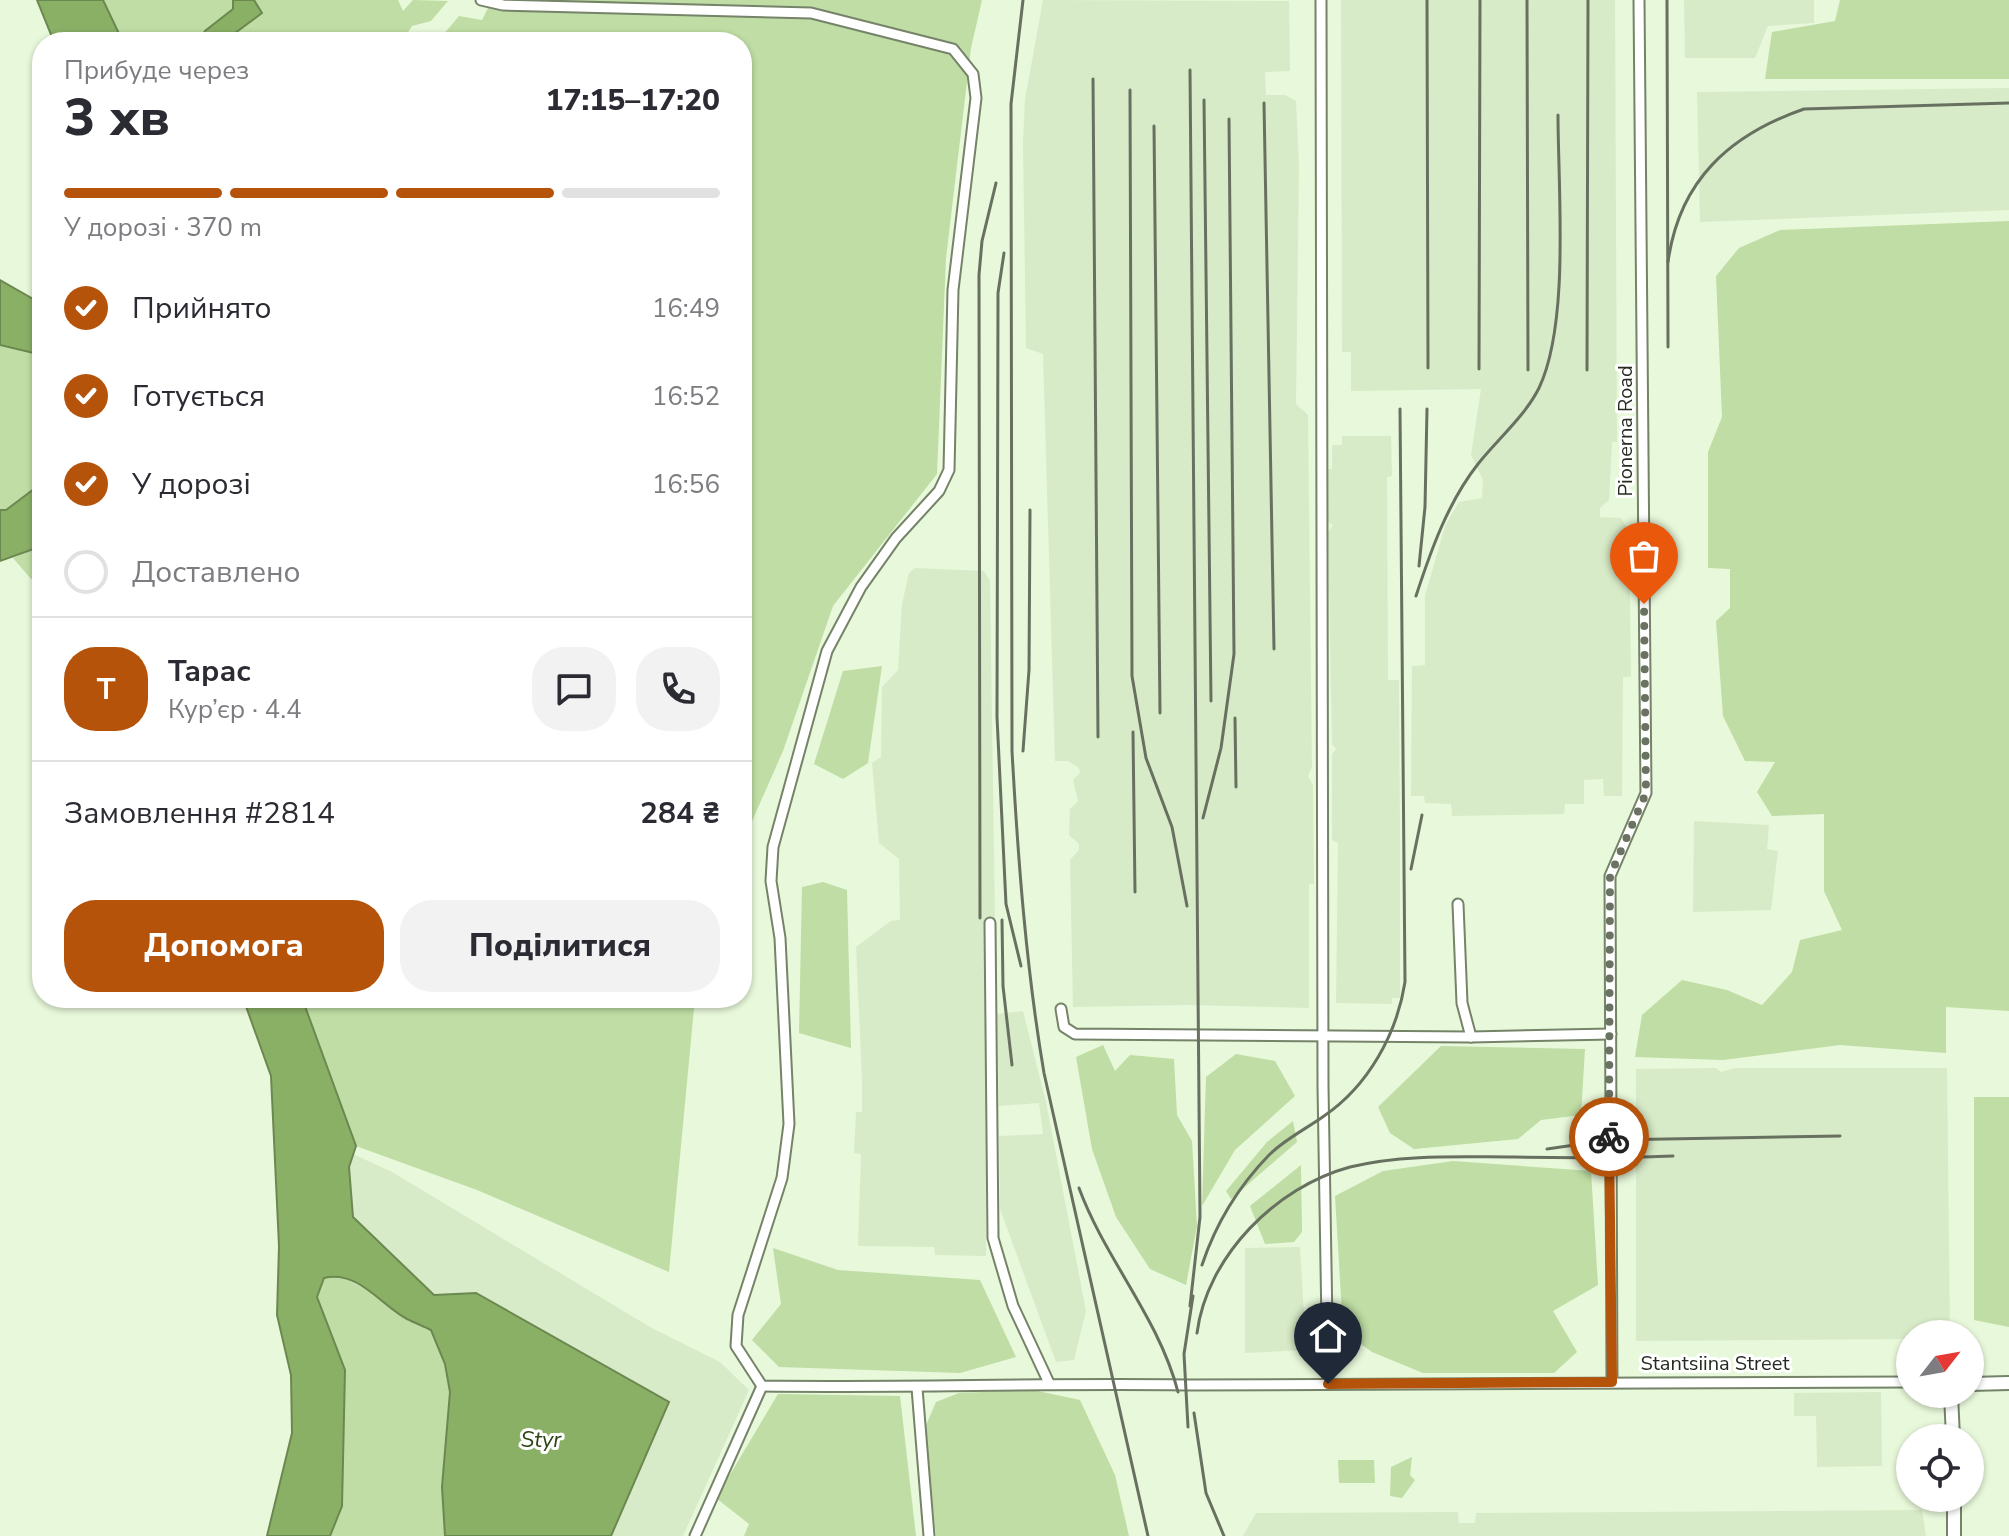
<!DOCTYPE html>
<html lang="uk">
<head>
<meta charset="utf-8">
<style>
	:root { --surface:#fff; --page:#f2f2f3; --text:#2b2b33; --muted:#7c7c81; --line:#e1e1e2; --accent:#b45309 }
	body { margin:0; font-family:"Nunito Sans",sans-serif; background:var(--page); color:var(--text); height:100vh; display:flex; flex-direction:column; font-size:30px; white-space:nowrap }
	* { box-sizing:border-box; margin:0 }
	p { font-size:26px; color:var(--muted) }
	.icon { flex:none; width:44px; height:44px; fill:none; stroke:currentColor; stroke-width:2; stroke-linecap:round; stroke-linejoin:round }
	.map { position:relative; flex:1; overflow:hidden }
	.panel { position:absolute; left:32px; top:32px; width:720px; height:976px; display:flex; flex-direction:column; background:var(--surface); border-radius:32px; box-shadow:0 2px 6px #0004 }
	.panel>* { flex:none }
	.needle { width:52px; rotate:59deg }
	.buttons { position:absolute; left:1896px; top:1320px; display:grid; gap:16px }
	.buttons a { display:grid; place-items:center; width:88px; height:88px; border-radius:50%; background:var(--surface); box-shadow:0 2px 6px #0004; font-size:40px }
	.pin { position:absolute; display:grid; place-items:center; width:68px; height:68px; color:#fff; margin:-82px -34px; border-radius:50% 50% 50% 0; rotate:-45deg; box-shadow:0 0 8px #0007 }
	.pin .icon { rotate:45deg }
	.courier { position:absolute; display:grid; place-items:center; width:80px; height:80px; margin:-40px; border:6px solid #b45309; border-radius:50%; background:#fff; color:#222; box-shadow:0 2px 10px #0007 }
	.summary em { font-style:normal; font-weight:800 }
	.summary div { display:flex; flex-direction:column-reverse }
	.summary { display:flex; align-items:center; justify-content:space-between; height:136px; padding:0 32px }
	h1 { font-size:52px; font-weight:800; line-height:60px }
	.bar { display:grid; grid-template-columns:repeat(4,1fr); gap:12px 8px; align-content:center; height:96px; padding:0 32px }
	.bar i { height:10px; border-radius:6px; background:var(--line) }
	.bar .current { background:var(--accent) }
	.bar p { grid-column:span 4 }
	.line { display:flex; align-items:center; gap:20px; padding:0 32px; border-top:2px solid var(--line) }
	.line div { flex:1 }
	.round { display:grid; place-items:center; flex:none; width:84px; height:84px; border-radius:32px; background:var(--page) }
	ol { padding:0 32px; list-style:none }
	li { display:flex; align-items:center; gap:24px; height:88px }
	li p { margin-inline-start:auto }
	li .icon { padding:8px; border-radius:50%; background:var(--accent); color:#fff; stroke-width:4 }
	li:last-child { color:var(--muted) }
	li i { width:44px; height:44px; border:4px solid var(--line); border-radius:50% }
	.action { display:flex; gap:16px; margin-top:auto; padding:16px 32px }
	.action a { flex:1; height:92px; border-radius:32px; background:var(--accent); color:#fff; font-size:32px; font-weight:800; line-height:92px; text-align:center }
	.action a+a { background:var(--page); color:var(--text) }
	.map>svg:first-child { display:block }
</style>
</head>
<body>
<div class="map">
<svg width="2009" height="1536" viewBox="0 0 2009 1536">
	<rect width="100%" height="100%" fill="#e8f8da"/>
	<g fill="#d8ebc8">
		<path d="M 1043,0 L 1289,1 L 1290,71 L 1265,72 L 1266,95 L 1285,95 L 1296,101 L 1299,166 L 1296,404 L 1308,415 L 1312,767 L 1308,776 L 1313,785 L 1314,884 L 1309,884 L 1309,1008 L 1189,1005 L 1073,1007 L 1070,860 L 1079,850 L 1079,844 L 1069,835 L 1070,809 L 1078,801 L 1073,780 L 1080,773 L 1079,768 L 1068,761 L 1055,761 L 1043,354 L 1026,348 L 1023,143 L 1025,99 Z"/>
		<path d="M 1341,0 L 1615,0 L 1617,442 L 1612,442 L 1609,500 L 1600,508 L 1600,517 L 1621,518 L 1629,531 L 1631,677 L 1623,677 L 1622,796 L 1604,796 L 1603,779 L 1584,780 L 1584,804 L 1565,804 L 1564,814 L 1452,816 L 1451,804 L 1425,803 L 1424,796 L 1411,796 L 1412,666 L 1425,665 L 1425,596 L 1445,526 L 1459,502 L 1482,498 L 1483,480 L 1471,455 L 1481,389 L 1351,391 L 1351,352 L 1342,352 Z"/>
		<path d="M 1684,0 L 1814,0 L 1814,23 L 1768,26 L 1755,58 L 1685,58 Z"/>
		<path d="M 2009,88 L 2009,210 L 1700,222 L 1697,92 Z"/>
		<path d="M 1342,436 L 1391,436 L 1392,476 L 1387,477 L 1388,680 L 1399,680 L 1400,829 L 1400,998 L 1392,998 L 1392,1004 L 1336,1003 L 1338,843 L 1332,840 L 1332,754 L 1336,749 L 1332,744 L 1328,532 L 1333,525 L 1328,522 L 1328,469 L 1332,469 L 1332,445 L 1342,445 Z"/>
		<path d="M 915,568 L 984,571 L 990,581 L 995,923 L 986,924 L 986,1256 L 935,1255 L 934,1247 L 858,1246 L 861,1154 L 854,1153 L 856,1112 L 862,1112 L 862,1079 L 856,947 L 891,921 L 900,920 L 899,859 L 879,843 L 872,763 L 881,757 L 882,687 L 898,670 L 902,604 L 909,573 Z"/>
		<path d="M 1694,821 L 1769,825 L 1767,849 L 1778,851 L 1771,910 L 1693,912 Z"/>
		<path d="M 1023,1011 L 1046,1102 L 1086,1311 L 1074,1360 L 1056,1362 L 1000,1209 L 999,1136 L 1043,1134 L 1039,1103 L 999,1106 L 997,1014 Z"/>
		<path d="M 1716,1068 L 1721,1072 L 1736,1068 L 1947,1068 L 1950,1334 L 1910,1334 L 1910,1339 L 1636,1341 L 1636,1069 Z"/>
		<path d="M 353,1154 L 392,1172 L 650,1327 L 720,1362 L 749,1390 L 683,1536 L 330,1536 L 342,1505 L 345,1370 L 317,1297 L 353,1217 L 349,1167 Z"/>
		<path d="M 1300,1247 L 1306,1350 L 1245,1353 L 1245,1248 Z"/>
		<path d="M 1881,1392 L 1882,1466 L 1817,1467 L 1816,1416 L 1794,1416 L 1794,1393 Z"/>
		<path d="M 1922,1510 L 1926,1536 L 1243,1536 L 1256,1513 L 1458,1512 L 1459,1523 L 1475,1523 L 1476,1513 Z"/>
	</g>
	<g fill="#bfdda4">
		<path d="M 103,0 L 233,0 L 234,9 L 205,31 L 199,42 L 123,42 Z"/>
		<path d="M 254,0 L 398,0 L 403,11 L 413,0 L 448,1 L 431,21 L 412,26 L 402,42 L 223,42 L 261,13 Z"/>
		<path d="M 492,0 L 982,0 L 971,48 L 946,258 L 937,474 L 833,606 L 783,751 L 742,844 L 742,42 L 437,42 L 459,16 L 482,20 Z"/>
		<path d="M 1840,0 L 2009,0 L 2009,79 L 1765,79 L 1772,32 L 1835,21 Z"/>
		<path d="M 2009,221 L 2009,1011 L 1946,1007 L 1946,1053 L 1840,1045 L 1723,1060 L 1635,1057 L 1642,1015 L 1682,980 L 1727,990 L 1762,1005 L 1792,972 L 1800,940 L 1842,930 L 1824,891 L 1824,814 L 1772,816 L 1757,792 L 1775,762 L 1745,761 L 1723,716 L 1716,621 L 1730,608 L 1730,569 L 1708,568 L 1708,452 L 1722,417 L 1716,276 L 1739,248 L 1780,230 Z"/>
		<path d="M 0,345 L 42,355 L 42,483 L 6,510 L 0,510 Z"/>
		<path d="M 42,546 L 42,578 L 31,579 L 13,558 Z"/>
		<path d="M 882,666 L 868,763 L 843,779 L 814,764 L 843,671 Z"/>
		<path d="M 823,882 L 847,890 L 851,1048 L 799,1033 L 802,887 Z"/>
		<path d="M 302,998 L 695,998 L 669,1272 L 477,1190 L 356,1146 Z"/>
		<path d="M 1103,1045 L 1115,1071 L 1130,1055 L 1174,1059 L 1177,1115 L 1192,1141 L 1197,1226 L 1186,1285 L 1150,1269 L 1116,1217 L 1092,1149 L 1076,1057 Z"/>
		<path d="M 1441,1046 L 1585,1049 L 1581,1115 L 1541,1120 L 1518,1139 L 1414,1149 L 1390,1133 L 1378,1107 Z"/>
		<path d="M 1236,1054 L 1275,1061 L 1295,1096 L 1235,1150 L 1202,1206 L 1206,1077 Z"/>
		<path d="M 1974,1097 L 2009,1097 L 2009,1327 L 1974,1320 Z"/>
		<path d="M 1293,1121 L 1297,1142 L 1231,1199 L 1226,1191 L 1267,1142 Z"/>
		<path d="M 1453,1161 L 1591,1171 L 1598,1285 L 1553,1311 L 1577,1352 L 1554,1373 L 1423,1373 L 1372,1352 L 1343,1331 L 1335,1196 L 1383,1171 Z"/>
		<path d="M 1301,1165 L 1302,1232 L 1294,1242 L 1265,1244 L 1250,1206 Z"/>
		<path d="M 773,1248 L 838,1270 L 980,1280 L 1016,1357 L 960,1373 L 779,1367 L 752,1340 L 781,1304 Z"/>
		<path d="M 335,1275 C 370,1287 396,1315 431,1329 L 445,1364 L 450,1392 L 442,1487 L 445,1536 L 330,1536 L 342,1505 L 345,1370 L 317,1297 L 324,1277 Z"/>
		<path d="M 1033,1390 L 1080,1400 L 1115,1475 L 1129,1536 L 936,1536 L 924,1430 L 936,1402 L 959,1393 Z"/>
		<path d="M 778,1394 L 900,1396 L 916,1536 L 744,1536 L 749,1524 L 716,1498 Z"/>
		<path d="M 1412,1457 L 1410,1475 L 1415,1480 L 1402,1498 L 1390,1496 L 1391,1467 Z"/>
		<path d="M 1338,1460 L 1374,1460 L 1375,1483 L 1339,1483 Z"/>
	</g>
	<g fill="#8ab066" stroke="#6c8851" stroke-width="2">
		<path d="M 37,0 L 103,0 L 123,42 L 54,42 Z"/>
		<path d="M 233,0 L 254,0 L 262,13 L 223,42 L 199,42 L 205,31 L 233,9 Z"/>
		<path d="M 0,280 L 42,304 L 42,355 L 0,345 Z"/>
		<path d="M 42,483 L 42,546 L 0,561 L 0,510 L 6,510 Z"/>
		<path d="M 243,998 L 302,998 L 356,1146 L 349,1167 L 353,1217 L 434,1295 L 476,1293 L 669,1402 L 611,1536 L 445,1536 L 442,1487 L 450,1392 L 445,1364 L 431,1330 C 423,1326 415,1323 407,1319 C 382,1306 357,1269 324,1278 L 317,1297 L 345,1370 L 342,1506 L 330,1536 L 267,1536 L 292,1433 L 291,1375 L 277,1315 L 279,1246 L 271,1076 Z"/>
	</g>
	<g fill="none" stroke-linecap="round" stroke-linejoin="round">
		<defs>
			<g id="minor">
				<path d="M 481,0 L 503,5 L 811,13 L 953,49 L 973,74 L 976,98 L 953,290 L 949,470 L 939,491 L 896,538 L 861,587 L 827,651 L 773,847 L 771,881 L 780,938 L 789,1124 L 782,1178 L 738,1315 L 736,1346 L 762,1386 C 903,1388 1044,1383 1185,1385 L 1910,1382"/>
				<path d="M 1321,0 L 1323,1086 L 1328,1384"/>
				<path d="M 1458,904 L 1462,1003 L 1471,1037"/>
				<path d="M 990,923 L 993,1238 L 1013,1306 L 1049,1383"/>
				<path d="M 1061,1009 L 1064,1027 L 1075,1034 L 1471,1037 L 1611,1034"/>
				<path d="M 1612,1382 L 1610,876 L 1646,793 L 1639,0"/>
				<path d="M 917,1388 L 929,1536"/>
				<path d="M 695,1536 L 762,1386"/>
			</g>
			<g id="tertiary">
				<path d="M 1970,1384 L 2009,1383"/>
				<path d="M 1951,1394 L 1953,1438"/>
				<path d="M 1954,1498 L 1954,1536"/>
			</g>
		</defs>
		<use href="#minor" stroke="#758369" stroke-width="13"/>
		<use href="#tertiary" stroke="#758369" stroke-width="16"/>
		<use href="#minor" stroke="#fff" stroke-width="9"/>
		<use href="#tertiary" stroke="#fff" stroke-width="12"/>
		<g stroke="#687160" stroke-width="3">
			<path d="M 1023,0 L 1011,104 L 1012,751 C 1018,859 1026,967 1044,1073 L 1148,1536"/>
			<path d="M 1427,0 L 1428,368"/>
			<path d="M 1527,0 L 1528,370"/>
			<path d="M 1667,0 L 1668,347"/>
			<path d="M 1190,70 L 1200,1217 L 1190,1306"/>
			<path d="M 1093,79 L 1098,737"/>
			<path d="M 1130,90 L 1132,676 L 1146,758 L 1172,827 L 1187,906"/>
			<path d="M 1204,100 L 1211,701"/>
			<path d="M 1264,103 L 1274,649"/>
			<path d="M 1154,126 L 1160,713"/>
			<path d="M 1004,253 L 998,293 L 997,717 L 1006,904 L 1021,966"/>
			<path d="M 1668,262 C 1679,181 1729,135 1804,109 L 2009,103"/>
			<path d="M 1479,369 L 1480,0"/>
			<path d="M 1587,370 L 1588,0"/>
			<path d="M 1419,566 L 1425,507 L 1427,409"/>
			<path d="M 1416,596 C 1431,550 1448,502 1478,464 C 1498,439 1525,416 1539,388 C 1570,323 1558,189 1558,115"/>
			<path d="M 1235,718 L 1236,787"/>
			<path d="M 1133,732 L 1135,892"/>
			<path d="M 1023,751 L 1029,670 L 1030,510"/>
			<path d="M 1203,818 L 1221,748 L 1234,654 L 1229,119"/>
			<path d="M 1411,869 L 1422,815"/>
			<path d="M 980,918 L 979,275 L 982,241 L 996,183"/>
			<path d="M 1002,920 L 1003,986 L 1012,1065"/>
			<path d="M 1547,1149 L 1609,1140 L 1840,1136"/>
			<path d="M 1079,1188 C 1105,1259 1159,1318 1178,1392"/>
			<path d="M 1202,1265 C 1216,1223 1238,1187 1269,1155 C 1285,1139 1306,1129 1324,1116 C 1368,1086 1397,1034 1405,982 L 1400,409"/>
			<path d="M 1197,1333 C 1207,1256 1276,1187 1350,1167 C 1403,1154 1461,1157 1514,1157 C 1567,1158 1620,1158 1673,1156"/>
			<path d="M 1194,1413 L 1206,1493 L 1224,1536"/>
			<path d="M 1188,1427 L 1184,1354 L 1193,1296"/>
		</g>
	</g>
	<g fill="none" stroke-linecap="round" stroke-linejoin="round">
		<path stroke="#6a7362" stroke-width="8" stroke-dasharray="0 14.4" d="M 1609,1137 L 1610,876 L 1646,793 L 1644,604"/>
		<path stroke="#b45309" stroke-width="10" d="M 1328,1384 L 1612,1382 L 1609,1137"/>
	</g>
	<g text-anchor="middle" dominant-baseline="central" stroke-width="6" stroke-linejoin="round" paint-order="stroke">
		<g font-size="20" fill="#262b21" stroke="#fff">
			<text transform="translate(1625 431) rotate(-90)">Pionerna Road</text>
			<text x="1715" y="1363">Stantsiina Street</text>
		</g>
		<g font-size="22" font-style="italic" fill="#2e4611" stroke="#fff">
			<text x="541" y="1440">Styr</text>
		</g>
	</g>
</svg>
<div class="buttons">
<a><svg class="needle" viewBox="-14 -14 28 28"><path d="M0-13l5 13h-10z" fill="#e53935"/><path d="M0 13l5-13h-10z" fill="#7c7c81"/></svg></a>
<a><svg class="icon" aria-label="locate" viewBox="0 0 24 24"><circle cx="12" cy="12" r="6"/><path d="M12 2v4M12 18v4M2 12h4M18 12h4"/></svg></a>
</div>
<div class="pin" style="left:1644px;top:604px;background:#ea580c"><svg class="icon" aria-label="bag" viewBox="0 0 24 24"><path d="M5 8h14l-1 12H6zM9 8a3 3 0 0 1 6 0"/></svg></div>
<div class="pin" style="left:1328px;top:1384px;background:#1f2937"><svg class="icon" aria-label="home" viewBox="0 0 24 24"><path d="M3 11l9-7 9 7M6 9v11h12V9"/></svg></div>
<div class="courier" style="left:1609px;top:1137px"><svg class="icon" aria-label="bike" viewBox="0 0 24 24"><circle cx="6" cy="16" r="4"/><circle cx="18" cy="16" r="4"/><path d="M6 16l4-8h5l3 8M10 8l3 8H6M13 5h3"/></svg></div>
<section class="panel">
<div class="summary"><div><h1>3 хв</h1><p>Прибуде через</p></div><em>17:15–17:20</em></div>
<div class="bar"><i class="current"></i><i class="current"></i><i class="current"></i><i></i><p>У дорозі · 370 m</p></div>
<ol>
<li><svg class="icon" aria-label="check" viewBox="0 0 24 24"><path d="M5 12l5 5 9-10"/></svg>Прийнято<p>16:49</p></li>
<li><svg class="icon" aria-label="check" viewBox="0 0 24 24"><path d="M5 12l5 5 9-10"/></svg>Готується<p>16:52</p></li>
<li><svg class="icon" aria-label="check" viewBox="0 0 24 24"><path d="M5 12l5 5 9-10"/></svg>У дорозі<p>16:56</p></li>
<li><i></i>Доставлено</li>
</ol>
<div class="line" style="height:144px"><b class="round" style="background:var(--accent);color:#fff">Т</b><div><b>Тарас</b><p>Кур’єр · 4.4</p></div><a class="round"><svg class="icon" aria-label="chat" viewBox="0 0 24 24"><path d="M4 5h16v11H9l-5 4z"/></svg></a><a class="round"><svg class="icon" aria-label="phone" viewBox="0 0 24 24"><path d="M5 4h4l2 5-3 2q2 4 5 5l2-3 5 2v4C11 20 4 13 5 4z"/></svg></a></div>
<div class="line" style="height:104px"><div>Замовлення #2814</div><b>284 ₴</b></div>
<div class="action"><a>Допомога</a><a>Поділитися</a></div>
</section>
</div>
</body>
</html>
